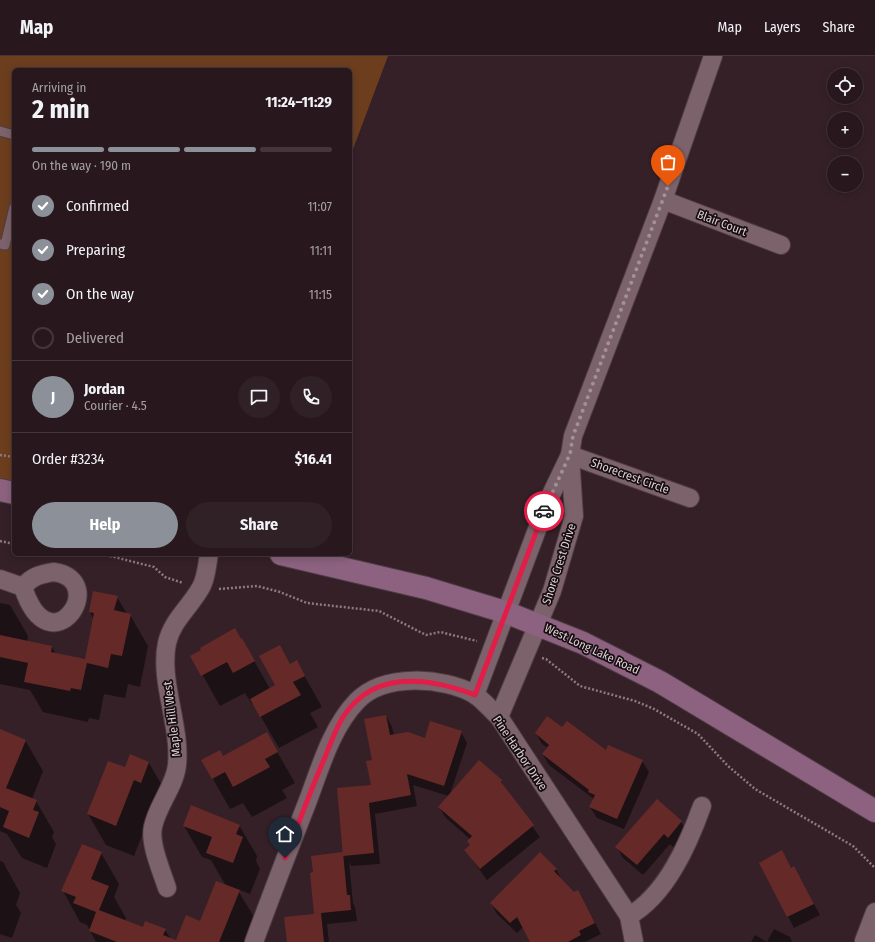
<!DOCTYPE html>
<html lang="en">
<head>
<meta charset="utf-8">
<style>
	:root { --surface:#28181e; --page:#302127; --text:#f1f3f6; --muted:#a5a0a4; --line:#44373c; --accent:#8c9099 }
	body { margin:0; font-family:"Fira Sans Condensed",sans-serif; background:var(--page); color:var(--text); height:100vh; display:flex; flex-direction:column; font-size:15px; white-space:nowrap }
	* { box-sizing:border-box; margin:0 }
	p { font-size:13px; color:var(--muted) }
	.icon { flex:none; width:22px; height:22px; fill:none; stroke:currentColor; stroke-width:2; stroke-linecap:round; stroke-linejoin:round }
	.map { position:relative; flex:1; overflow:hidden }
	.panel { position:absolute; left:12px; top:12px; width:340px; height:488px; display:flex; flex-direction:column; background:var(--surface); border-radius:6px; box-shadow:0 2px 10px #0003,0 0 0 1px var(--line) }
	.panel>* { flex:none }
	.controls { position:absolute; left:827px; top:12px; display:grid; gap:8px }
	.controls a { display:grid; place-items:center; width:36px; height:36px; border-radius:50%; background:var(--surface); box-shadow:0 2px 10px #0003,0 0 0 1px var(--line); font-size:20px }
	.pin { position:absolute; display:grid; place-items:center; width:34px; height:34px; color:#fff; margin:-41px -17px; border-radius:50% 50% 50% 0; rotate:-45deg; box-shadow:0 0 4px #0007 }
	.pin .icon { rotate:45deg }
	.courier { position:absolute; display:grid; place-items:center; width:40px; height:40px; margin:-20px; border:3px solid #e11d48; border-radius:50%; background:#fff; color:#222; box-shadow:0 1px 5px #0007 }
	.head em { font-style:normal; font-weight:700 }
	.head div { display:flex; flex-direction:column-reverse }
	.head { display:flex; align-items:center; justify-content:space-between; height:68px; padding:0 20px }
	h1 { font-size:26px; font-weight:700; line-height:30px }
	.bar { display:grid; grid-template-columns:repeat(4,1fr); gap:6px 4px; align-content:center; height:48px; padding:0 20px }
	.bar i { height:5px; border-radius:3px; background:var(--line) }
	.bar .active { background:var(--accent) }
	.bar p { grid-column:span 4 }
	.line { display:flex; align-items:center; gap:10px; padding:0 20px; border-top:1px solid var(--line) }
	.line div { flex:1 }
	.round { display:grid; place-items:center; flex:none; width:42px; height:42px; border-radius:21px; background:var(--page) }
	ol { padding:0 20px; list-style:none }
	li { display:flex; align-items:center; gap:12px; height:44px }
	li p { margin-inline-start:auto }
	li .icon { padding:4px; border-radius:50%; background:var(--accent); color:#fff; stroke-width:4 }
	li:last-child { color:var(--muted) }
	li i { width:22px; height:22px; border:2px solid var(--line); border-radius:50% }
	.action { display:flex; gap:8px; margin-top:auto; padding:8px 20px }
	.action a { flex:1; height:46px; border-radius:24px; background:var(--accent); color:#fff; font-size:16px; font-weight:700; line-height:46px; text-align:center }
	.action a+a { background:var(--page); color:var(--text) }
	header { display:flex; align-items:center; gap:24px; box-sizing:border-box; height:56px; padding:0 20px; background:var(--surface); border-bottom:1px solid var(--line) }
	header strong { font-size:19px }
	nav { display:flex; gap:22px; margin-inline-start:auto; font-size:14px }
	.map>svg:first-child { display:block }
</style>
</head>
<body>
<header>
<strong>Map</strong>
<nav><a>Map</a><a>Layers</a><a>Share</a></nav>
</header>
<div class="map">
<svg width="875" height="886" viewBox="0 0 875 886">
	<rect width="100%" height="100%" fill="#352028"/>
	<path fill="#6d3e1e" d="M 0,0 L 388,0 L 350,101 L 350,14 L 14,14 L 14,443 L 0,440 Z"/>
	<g fill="#0007">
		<path d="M 94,536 L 117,541 L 127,558 L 130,559 L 148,590 L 140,631 L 128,628 L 125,642 L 104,638 L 99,664 L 89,662 L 88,666 L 43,656 L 30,634 L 0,628 L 0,547 L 10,549 L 28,580 L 27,586 L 52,591 L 56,598 L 86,604 L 94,564 L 90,556 Z"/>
		<path d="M 242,583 L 270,633 L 277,630 L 280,590 L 290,609 L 296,605 L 322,651 L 310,657 L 318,671 L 279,692 L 253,647 L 252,648 L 245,637 L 220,650 L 192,600 Z"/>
		<path d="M 386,660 L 392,671 L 394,680 L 425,683 L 461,676 L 467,687 L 450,738 L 501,725 L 507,736 L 540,781 L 487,824 L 465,794 L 471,790 L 470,783 L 446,762 L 439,751 L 449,740 L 413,729 L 417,750 L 375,758 L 380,808 L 351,810 L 349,806 L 353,847 L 355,851 L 357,865 L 327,868 L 329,886 L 288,886 L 315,859 L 342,797 L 345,801 L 338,733 L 372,730 L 374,705 Z"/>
		<path d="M 563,673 L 606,696 L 642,705 L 649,716 L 624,773 L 597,762 L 590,751 L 594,743 L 549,709 L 543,699 L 548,692 L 542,688 L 536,677 Z"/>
		<path d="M 0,674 L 25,684 L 43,715 L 32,743 L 36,745 L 54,776 L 52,781 L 56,788 L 47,812 L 22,802 L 7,778 L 0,775 Z"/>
		<path d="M 267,678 L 295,727 L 282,734 L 287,742 L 252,761 L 243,747 L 230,753 L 213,723 L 223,701 Z"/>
		<path d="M 130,700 L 149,707 L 167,738 L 152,754 L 134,800 L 106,789 L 88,758 L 125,713 Z"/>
		<path d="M 657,745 L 681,766 L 688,777 L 674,792 L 670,788 L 643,819 L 623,802 L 617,791 Z"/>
		<path d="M 239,769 L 257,800 L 256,805 L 260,813 L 250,838 L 237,833 L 257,866 L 249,886 L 179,886 L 201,866 L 226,830 L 211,804 L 202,801 L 184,770 Z"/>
		<path d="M 101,797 L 119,828 L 114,841 L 126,862 L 125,865 L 143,872 L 165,874 L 173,886 L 96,886 L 87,869 L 80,866 L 63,835 Z"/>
		<path d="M 0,805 L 3,806 L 20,837 L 16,849 L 21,857 L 12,882 L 0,878 Z"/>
		<path d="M 760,807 L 791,813 L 800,822 L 820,859 L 794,872 Z"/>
		<path d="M 556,813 L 562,825 L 584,846 L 601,878 L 585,886 L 531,886 L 523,871 L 517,877 L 497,858 L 491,847 Z"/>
		<path d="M 774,873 L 790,881 L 792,886 L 751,886 L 755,879 L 767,886 Z"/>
	</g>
	<g fill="#652a27">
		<path d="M 93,535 L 118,540 L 114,554 L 131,558 L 122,600 L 111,598 L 108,612 L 87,607 L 81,634 L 71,632 L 70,635 L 24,626 L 28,607 L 0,601 L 0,579 L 52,590 L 51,596 L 85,603 L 94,557 L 89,556 Z"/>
		<path d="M 235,572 L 241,583 L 242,582 L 255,605 L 233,617 L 227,606 L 201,620 L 190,600 L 201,594 L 200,592 Z"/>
		<path d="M 280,589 L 290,608 L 297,604 L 305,620 L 293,626 L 301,639 L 260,661 L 250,643 L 275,629 L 259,600 Z"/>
		<path d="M 386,659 L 390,679 L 408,676 L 425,682 L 430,665 L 462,675 L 444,730 L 407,718 L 411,739 L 369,747 L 374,797 L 343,800 L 337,732 L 371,729 L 366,705 L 372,704 L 364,663 Z"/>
		<path d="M 547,660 L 562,671 L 567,665 L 606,694 L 608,689 L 643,704 L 617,763 L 589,751 L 595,739 L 588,736 L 589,734 L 542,698 L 549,689 L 535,677 Z"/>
		<path d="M 0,673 L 26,684 L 6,732 L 37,744 L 33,754 L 39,756 L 29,782 L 3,771 L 9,755 L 0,751 Z"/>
		<path d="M 267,676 L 278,696 L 265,703 L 270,711 L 233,731 L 225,716 L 212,723 L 201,704 L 220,694 L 223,700 Z"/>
		<path d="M 130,698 L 149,706 L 141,727 L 134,724 L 116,770 L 87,758 L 108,705 L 125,711 Z"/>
		<path d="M 479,704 L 502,724 L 501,726 L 534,769 L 480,813 L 464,794 L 470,789 L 467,785 L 472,780 L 438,751 Z"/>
		<path d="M 657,743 L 682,765 L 668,782 L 664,778 L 637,809 L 615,791 Z"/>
		<path d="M 191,749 L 240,769 L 236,778 L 243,781 L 233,807 L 206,797 L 212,781 L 183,770 Z"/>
		<path d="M 82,788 L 102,796 L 91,823 L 109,830 L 99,854 L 143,871 L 145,865 L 166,873 L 163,879 L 176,884 L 186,859 L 200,865 L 216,825 L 240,834 L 219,886 L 117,886 L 89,875 L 96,856 L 73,847 L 76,841 L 61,835 Z"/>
		<path d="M 782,794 L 791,812 L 794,810 L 814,848 L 787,861 L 759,807 Z"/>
		<path d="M 343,796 L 347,839 L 350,839 L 351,854 L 321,857 L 324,886 L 287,886 L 284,861 L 314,858 L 310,817 L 313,816 L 311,800 Z"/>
		<path d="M 540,796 L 557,813 L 554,815 L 574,836 L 578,834 L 595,867 L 579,875 L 581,879 L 568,886 L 530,886 L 517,861 L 510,867 L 490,847 Z"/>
	</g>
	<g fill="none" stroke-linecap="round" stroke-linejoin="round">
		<defs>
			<g id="lane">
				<path d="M 0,75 L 14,79"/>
				<path d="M 0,188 L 5,189 L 14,151"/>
			</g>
			<g id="street">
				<path d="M 663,144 L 781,189"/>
				<path d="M 570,399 L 690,442"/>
				<path d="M 54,516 C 111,524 50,615 23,531 C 32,520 41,518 54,516 Z"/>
				<path d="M 0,523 L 23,531"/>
				<path d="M 475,639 L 547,447 L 570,399"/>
				<path d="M 499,661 L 552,535 L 574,460 L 570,399 L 573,380 L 663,144 L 713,0"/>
				<path d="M 167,832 C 162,816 149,787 153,771 C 157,750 175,730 177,709 C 181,670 159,625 167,587 C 172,565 189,552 200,533 C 206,524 207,509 209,498"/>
				<path d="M 875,856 L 864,885 L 875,878"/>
				<path d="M 629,860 C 666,839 688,789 702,750"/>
				<path d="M 254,886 C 271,840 289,793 307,747 C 320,713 331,672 357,645 C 384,617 443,621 474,638 C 483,644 491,654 499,661 L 629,860 L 634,886"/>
			</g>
			<g id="secondary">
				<path d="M 0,434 L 14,437"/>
				<path d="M 281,498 L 426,532 L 505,556 L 583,587 L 660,626 L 875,755"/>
			</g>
		</defs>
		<use href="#lane" stroke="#4e3c43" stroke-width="11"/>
		<use href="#street" stroke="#4e3c43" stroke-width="20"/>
		<use href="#secondary" stroke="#4e3c43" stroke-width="24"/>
		<g stroke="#8c7a81" stroke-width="2.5" stroke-dasharray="2 2" stroke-linecap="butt">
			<path d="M 0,399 L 14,401"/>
			<path d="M 0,485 L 14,488"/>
			<path d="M 102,498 L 154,511 L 165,521 L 183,527"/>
			<path d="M 219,533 L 257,530 L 280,536 L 307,547 L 379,555 L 426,579 L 440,576 L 477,585"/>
			<path d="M 542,602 L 546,603 L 580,630 L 635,645 L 654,653 L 698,678 L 728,710 L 755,733 L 853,790 L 875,812"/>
		</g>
		<use href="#lane" stroke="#7c636b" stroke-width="9"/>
		<use href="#street" stroke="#7c636b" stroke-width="18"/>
		<use href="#secondary" stroke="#8c6280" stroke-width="22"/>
	</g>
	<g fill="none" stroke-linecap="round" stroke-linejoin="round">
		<path stroke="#a29197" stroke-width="4" stroke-dasharray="0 7.2" d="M 544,455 L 570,398 L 573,380 L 668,130"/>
		<path stroke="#e11d48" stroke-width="5" d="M 285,802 C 297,771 309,739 322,708 C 329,693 334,675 343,661 C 374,613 430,622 475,639 L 544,455"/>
	</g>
	<g text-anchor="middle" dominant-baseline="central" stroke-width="3.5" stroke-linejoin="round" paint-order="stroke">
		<g font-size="12" fill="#dcced3" stroke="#160d10">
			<text transform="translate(722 167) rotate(21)">Blair Court</text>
			<text transform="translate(630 420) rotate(20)">Shorecrest Circle</text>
			<text transform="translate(559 508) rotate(-72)">Shore Crest Drive</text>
			<text transform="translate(592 593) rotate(25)">West Long Lake Road</text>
			<text transform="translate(172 663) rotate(-97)">Maple Hill West</text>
			<text transform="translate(520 697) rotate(56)">Pine Harbor Drive</text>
		</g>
	</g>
</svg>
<div class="controls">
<a><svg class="icon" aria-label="locate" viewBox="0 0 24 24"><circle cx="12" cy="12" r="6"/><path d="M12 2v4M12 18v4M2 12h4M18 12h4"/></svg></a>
<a>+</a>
<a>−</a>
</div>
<div class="pin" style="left:668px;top:130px;background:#ea580c"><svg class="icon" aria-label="bag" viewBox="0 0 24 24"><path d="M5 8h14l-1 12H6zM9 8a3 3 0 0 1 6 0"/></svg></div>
<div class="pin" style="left:285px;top:802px;background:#1f2937"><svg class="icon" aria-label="home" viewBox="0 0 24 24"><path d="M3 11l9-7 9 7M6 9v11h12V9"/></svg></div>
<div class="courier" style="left:544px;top:455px"><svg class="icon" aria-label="car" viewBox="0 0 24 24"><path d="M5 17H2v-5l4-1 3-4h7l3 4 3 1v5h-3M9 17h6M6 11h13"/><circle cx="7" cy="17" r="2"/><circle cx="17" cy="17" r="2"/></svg></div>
<section class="panel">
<div class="head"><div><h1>2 min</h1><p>Arriving in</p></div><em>11:24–11:29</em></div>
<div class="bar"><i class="active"></i><i class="active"></i><i class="active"></i><i></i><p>On the way · 190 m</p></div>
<ol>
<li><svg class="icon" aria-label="check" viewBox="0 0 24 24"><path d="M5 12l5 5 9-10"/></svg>Confirmed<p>11:07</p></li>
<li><svg class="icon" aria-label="check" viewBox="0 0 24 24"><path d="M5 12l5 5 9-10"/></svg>Preparing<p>11:11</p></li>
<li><svg class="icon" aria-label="check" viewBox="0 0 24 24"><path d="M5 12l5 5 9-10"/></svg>On the way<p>11:15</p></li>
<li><i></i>Delivered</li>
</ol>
<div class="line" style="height:72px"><b class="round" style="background:var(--accent);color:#fff">J</b><div><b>Jordan</b><p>Courier · 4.5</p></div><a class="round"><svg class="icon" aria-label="chat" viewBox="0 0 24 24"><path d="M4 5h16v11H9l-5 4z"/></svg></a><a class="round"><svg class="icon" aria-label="phone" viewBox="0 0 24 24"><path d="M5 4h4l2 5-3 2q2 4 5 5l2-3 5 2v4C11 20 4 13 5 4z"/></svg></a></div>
<div class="line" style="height:52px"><div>Order #3234</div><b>$16.41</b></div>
<div class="action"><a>Help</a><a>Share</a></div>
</section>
</div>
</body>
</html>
